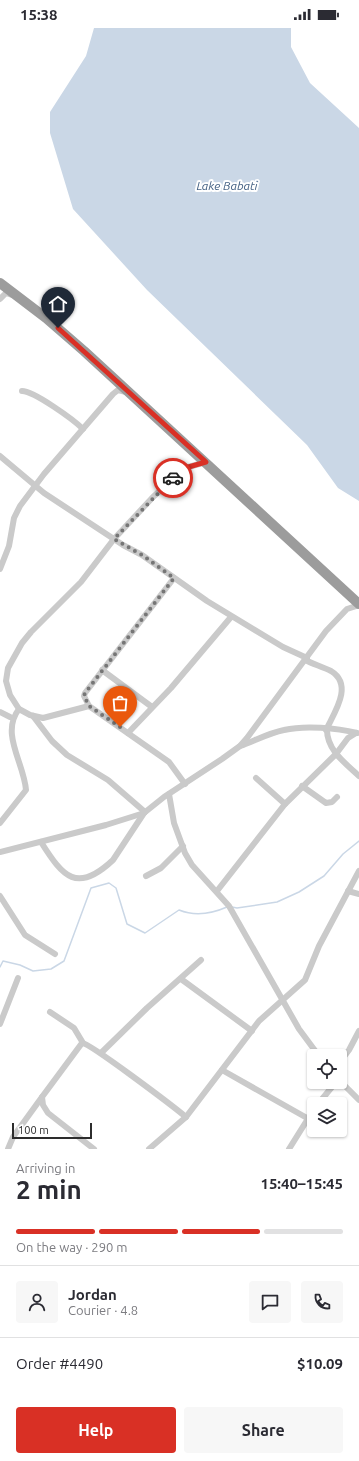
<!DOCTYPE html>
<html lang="en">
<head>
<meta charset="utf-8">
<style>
	:root { --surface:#fff; --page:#f7f7f7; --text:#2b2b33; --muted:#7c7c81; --line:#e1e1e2; --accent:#d93025 }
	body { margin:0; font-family:Ubuntu,sans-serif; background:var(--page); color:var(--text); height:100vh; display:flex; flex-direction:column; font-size:15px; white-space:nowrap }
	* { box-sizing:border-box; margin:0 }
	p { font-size:13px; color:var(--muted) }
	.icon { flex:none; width:22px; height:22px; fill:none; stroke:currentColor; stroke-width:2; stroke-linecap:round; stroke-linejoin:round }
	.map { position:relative; height:1121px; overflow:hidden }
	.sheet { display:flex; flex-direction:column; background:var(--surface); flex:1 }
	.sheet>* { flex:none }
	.controls { position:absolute; left:307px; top:1021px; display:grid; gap:8px }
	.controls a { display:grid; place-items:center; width:40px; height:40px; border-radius:4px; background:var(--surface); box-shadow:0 1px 3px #0004; font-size:20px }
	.scale { position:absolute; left:12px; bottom:10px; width:80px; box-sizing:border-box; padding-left:4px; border:2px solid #2d2d2d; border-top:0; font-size:11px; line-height:14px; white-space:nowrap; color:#2d2d2d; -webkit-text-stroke:3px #fff; paint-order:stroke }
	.pin { position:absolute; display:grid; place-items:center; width:34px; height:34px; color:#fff; margin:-41px -17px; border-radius:50% 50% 50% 0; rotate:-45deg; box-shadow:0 0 4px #0007 }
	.pin .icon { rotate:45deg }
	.courier { position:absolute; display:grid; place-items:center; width:40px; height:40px; margin:-20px; border:3px solid #d93025; border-radius:50%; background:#fff; color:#222; box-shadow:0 1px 5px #0007 }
	.summary em { font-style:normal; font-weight:700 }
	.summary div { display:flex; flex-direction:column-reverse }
	.summary { display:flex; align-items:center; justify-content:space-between; height:68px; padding:0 16px }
	h1 { font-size:26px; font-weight:700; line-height:30px }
	.bar { display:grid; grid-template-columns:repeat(4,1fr); gap:6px 4px; align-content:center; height:48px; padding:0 16px }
	.bar i { height:5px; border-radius:3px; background:var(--line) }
	.bar .selected { background:var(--accent) }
	.bar p { grid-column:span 4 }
	.line { display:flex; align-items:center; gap:10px; padding:0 16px; border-top:1px solid var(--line) }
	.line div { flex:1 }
	.round { display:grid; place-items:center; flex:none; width:42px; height:42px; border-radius:4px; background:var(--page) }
	.cta { display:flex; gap:8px; margin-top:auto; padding:8px 16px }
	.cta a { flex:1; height:46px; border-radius:4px; background:var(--accent); color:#fff; font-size:16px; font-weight:700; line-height:46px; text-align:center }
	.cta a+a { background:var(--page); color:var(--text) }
	.status { display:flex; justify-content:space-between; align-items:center; height:28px; padding:0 20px; background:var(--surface); direction:ltr }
	.status svg { height:11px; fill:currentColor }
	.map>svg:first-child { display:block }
</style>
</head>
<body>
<div class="status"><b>15:38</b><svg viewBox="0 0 49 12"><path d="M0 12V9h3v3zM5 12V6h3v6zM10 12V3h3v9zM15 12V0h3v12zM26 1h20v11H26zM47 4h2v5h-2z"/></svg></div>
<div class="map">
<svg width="359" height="1121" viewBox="0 0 359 1121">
	<rect width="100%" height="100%" fill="#fff"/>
	<path fill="#cad7e6" d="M 94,0 L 291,0 L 291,19 L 310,55 L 359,100 L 359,473 L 338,460 L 307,417 L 147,262 L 73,181 L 50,105 L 50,84 L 86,28 Z"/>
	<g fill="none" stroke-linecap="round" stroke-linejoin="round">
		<g stroke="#cad7e6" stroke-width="1.5">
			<path d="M 232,879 L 237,880 L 277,874 L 299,864 L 324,848 L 343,826 L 359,813"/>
			<path d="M 0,939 L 3,933 L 20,937 L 33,943 L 51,941 L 64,933 L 91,860 L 109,855 L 116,860 L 127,896 L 145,905 L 179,882 C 194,888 211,886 227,879"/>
		</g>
		<g stroke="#cacaca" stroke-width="6">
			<path d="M 0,271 L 6,265 L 12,267"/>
			<path d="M 22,363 C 34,363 74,392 83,401"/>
			<path d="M 0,428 L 44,465 L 123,517 L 142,527 L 207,573 L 283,619 L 307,630"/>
			<path d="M 0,541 L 9,518 L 14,490 L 20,478 L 44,446 L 113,366 L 118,362 L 126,364"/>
			<path d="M 305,632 C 313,636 323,639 331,643 C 354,657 334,685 326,702"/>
			<path d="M 102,642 L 152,679"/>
			<path d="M 89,678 L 84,668 L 85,665 L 174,550"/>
			<path d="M 0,684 L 10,689"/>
			<path d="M 33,688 L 52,713 L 67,727 L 108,752 L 145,784"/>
			<path d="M 327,702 C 327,722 345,735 359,748"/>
			<path d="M 128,705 L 171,660 L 231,589"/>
			<path d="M 240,718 C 254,713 269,705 284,702 C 305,697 337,700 357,705"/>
			<path d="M 256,750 L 285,776"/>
			<path d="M 185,756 L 169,734 L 89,678 L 43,690 L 30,687 L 19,681 L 10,667 L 6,653 L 8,640 L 22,615 L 31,604 L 81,554 L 114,511 L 153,469 L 185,440 L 206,434"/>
			<path d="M 302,758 L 326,775 L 332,774 L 337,769"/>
			<path d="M 169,766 L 174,795 L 185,825 L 192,837 L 229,878 L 299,1001 L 319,1028"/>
			<path d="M 0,795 L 26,762 C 24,735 0,705 19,681"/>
			<path d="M 41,814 C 63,849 77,866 113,832 L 144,785"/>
			<path d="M 0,824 L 106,797 L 144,785 L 164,769 L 222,731 L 240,718 L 247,710 L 326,603 L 347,581 L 359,577"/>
			<path d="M 146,848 L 161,840 L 183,818"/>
			<path d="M 217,863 L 285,776 L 336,726 L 348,710 L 356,705"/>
			<path d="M 348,863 L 359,866"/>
			<path d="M 0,868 L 25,907 L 55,926"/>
			<path d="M 181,951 L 252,1003"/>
			<path d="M 50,984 L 74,1000 L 83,1015"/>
			<path d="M 0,996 L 18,950"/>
			<path d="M 101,1025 L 147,980 L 201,932"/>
			<path d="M 340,1034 L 349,1022 L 359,1003"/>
			<path d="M 222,1042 L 307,1090"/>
			<path d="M 340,1053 L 359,1072"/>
			<path d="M 318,1076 L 336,1054"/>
			<path d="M 8,1121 L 13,1109 L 42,1069"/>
			<path d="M 94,1121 L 48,1085 L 43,1077 L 42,1069 L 82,1015 C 90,1015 174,1079 186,1089"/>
			<path d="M 149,1121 L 186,1089 L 259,993 L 305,952 L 319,918 L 359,843"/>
			<path d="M 289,1121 L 314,1081"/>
		</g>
		<path stroke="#9c9c9c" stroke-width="10" d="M 0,255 L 46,290 L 84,323 L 359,576"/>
	</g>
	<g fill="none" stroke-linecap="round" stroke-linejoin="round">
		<path stroke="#767676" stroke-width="4" stroke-dasharray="0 7.2" d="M 120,699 L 89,678 L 84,668 L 85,665 L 174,550 L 142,527 L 114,511 L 173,450"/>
		<path stroke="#d93025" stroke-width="5" d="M 58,300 L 206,434 L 185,440 L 173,450"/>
	</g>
	<g text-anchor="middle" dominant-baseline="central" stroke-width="4" stroke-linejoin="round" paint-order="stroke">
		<g font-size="12" font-style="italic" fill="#456284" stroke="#fff">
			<text x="227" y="157">Lake Babati</text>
		</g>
	</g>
</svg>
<div class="controls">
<a><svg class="icon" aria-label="locate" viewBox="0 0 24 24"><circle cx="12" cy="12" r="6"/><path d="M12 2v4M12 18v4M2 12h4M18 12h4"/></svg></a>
<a><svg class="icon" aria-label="layers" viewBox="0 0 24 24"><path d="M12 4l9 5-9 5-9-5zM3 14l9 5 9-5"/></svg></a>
</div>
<div class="scale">100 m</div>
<div class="pin" style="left:120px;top:699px;background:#ea580c"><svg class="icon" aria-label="bag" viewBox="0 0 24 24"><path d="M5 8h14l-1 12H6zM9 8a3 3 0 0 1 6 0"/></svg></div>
<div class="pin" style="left:58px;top:300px;background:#1f2937"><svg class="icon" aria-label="home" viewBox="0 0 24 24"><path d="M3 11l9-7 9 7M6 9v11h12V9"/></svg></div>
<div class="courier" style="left:173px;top:450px"><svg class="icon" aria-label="car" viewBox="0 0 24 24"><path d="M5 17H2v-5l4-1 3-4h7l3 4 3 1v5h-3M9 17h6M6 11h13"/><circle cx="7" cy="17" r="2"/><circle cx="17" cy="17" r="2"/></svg></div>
</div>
<section class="sheet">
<div class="summary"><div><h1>2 min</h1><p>Arriving in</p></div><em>15:40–15:45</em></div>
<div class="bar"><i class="selected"></i><i class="selected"></i><i class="selected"></i><i></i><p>On the way · 290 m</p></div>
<div class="line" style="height:72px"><a class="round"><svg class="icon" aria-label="person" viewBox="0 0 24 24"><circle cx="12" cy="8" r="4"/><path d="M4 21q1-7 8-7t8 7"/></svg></a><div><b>Jordan</b><p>Courier · 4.8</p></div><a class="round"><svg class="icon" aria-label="chat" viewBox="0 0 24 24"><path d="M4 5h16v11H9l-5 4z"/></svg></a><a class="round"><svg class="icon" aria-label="phone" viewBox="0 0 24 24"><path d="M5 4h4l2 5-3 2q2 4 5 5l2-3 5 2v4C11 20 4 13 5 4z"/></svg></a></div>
<div class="line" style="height:52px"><div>Order #4490</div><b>$10.09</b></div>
<div class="cta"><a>Help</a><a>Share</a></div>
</section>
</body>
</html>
